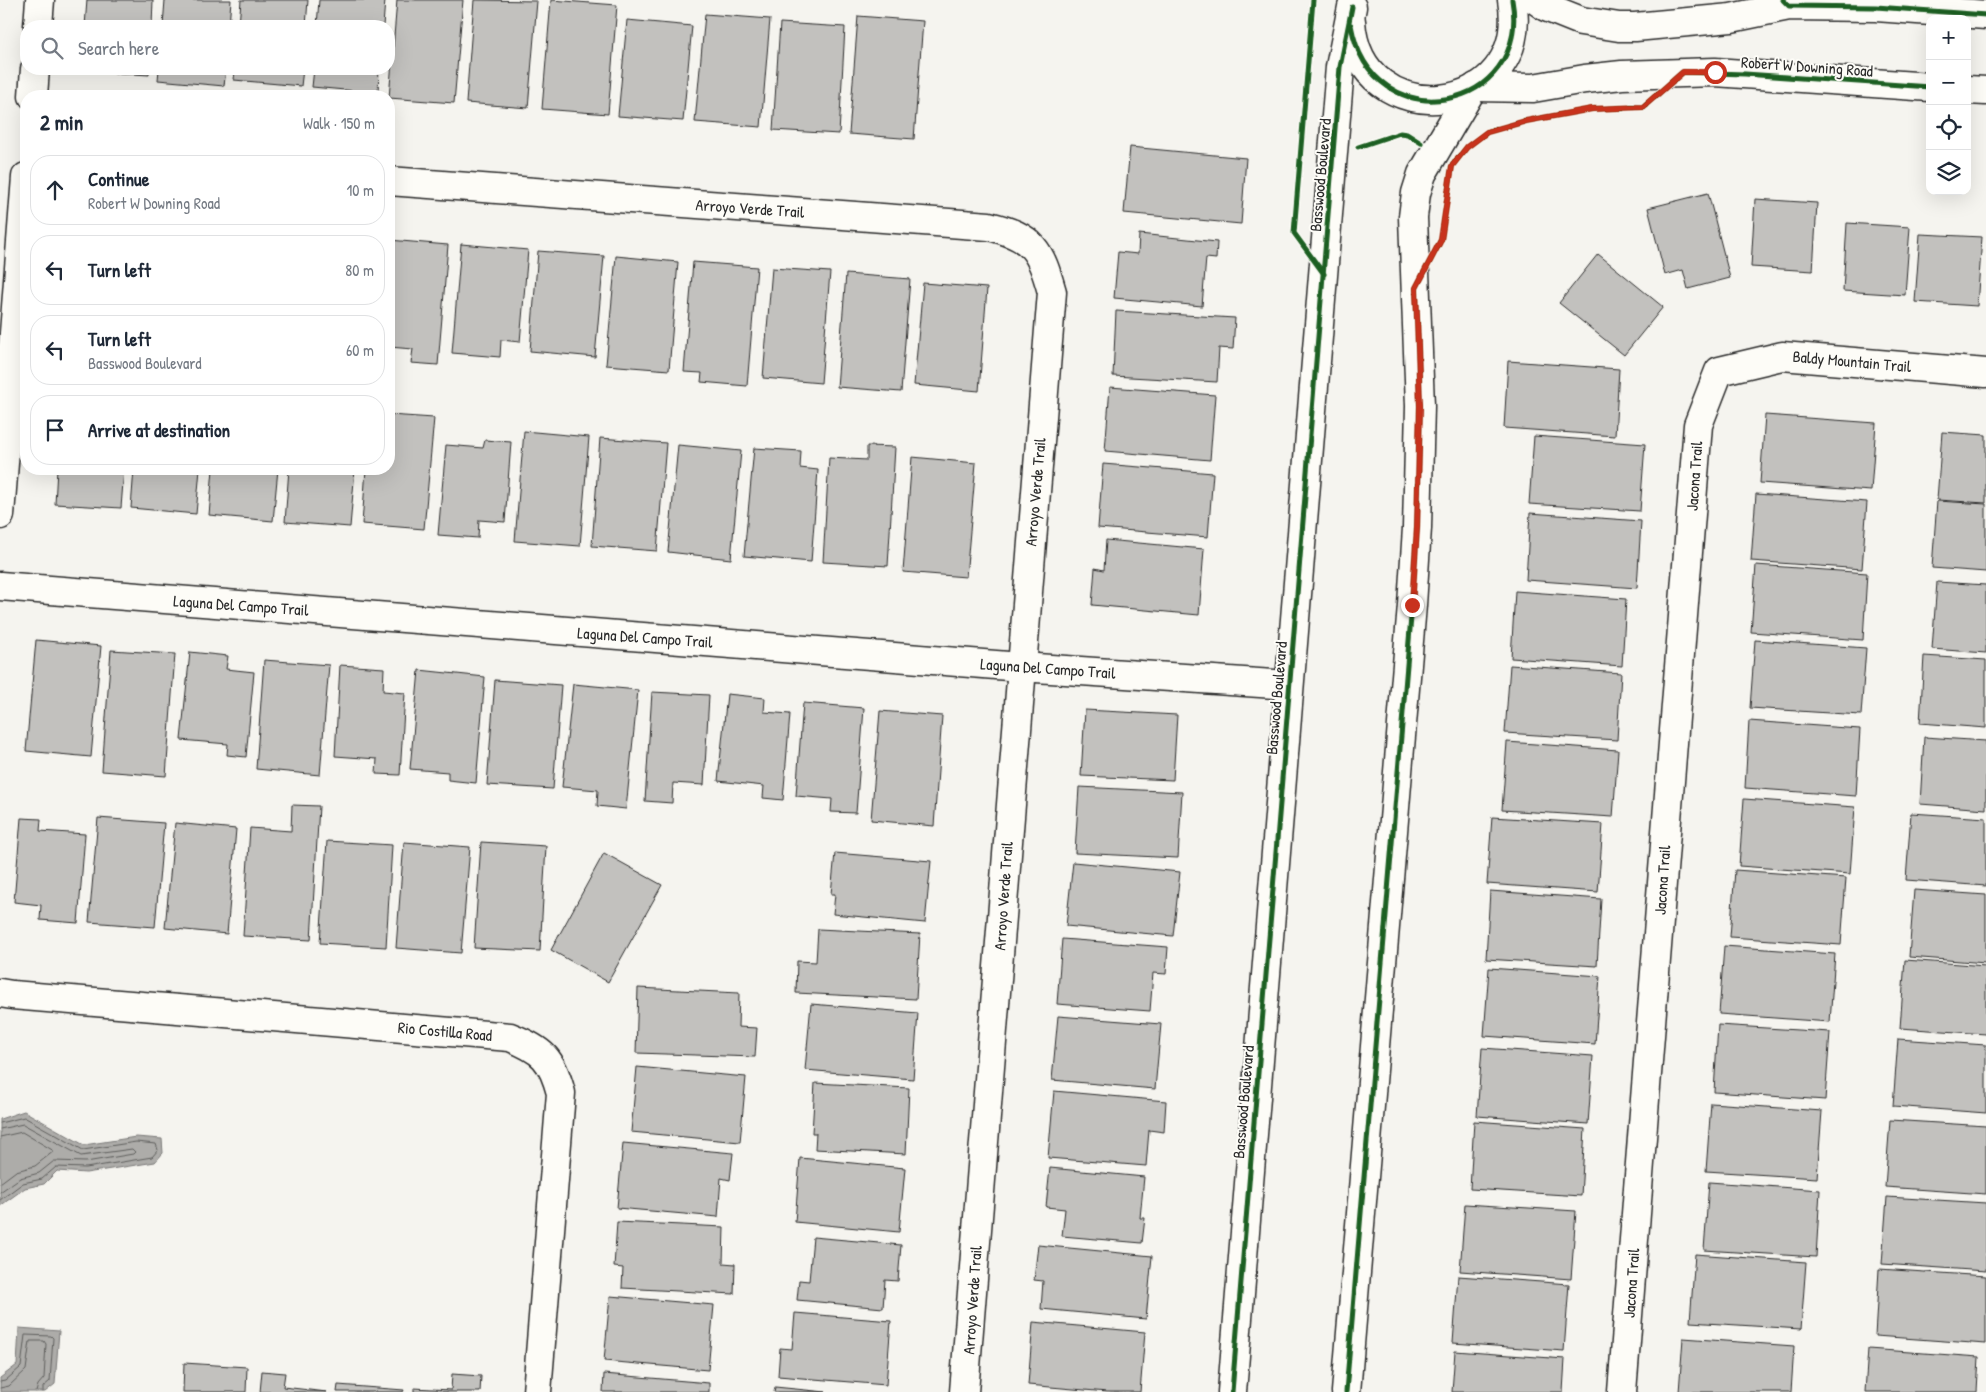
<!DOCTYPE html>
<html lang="en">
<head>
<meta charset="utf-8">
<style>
  body { margin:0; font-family:"Patrick Hand",sans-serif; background:#f6f6f7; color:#1f2937 }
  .controls { position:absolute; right:15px; top:15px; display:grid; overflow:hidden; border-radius:10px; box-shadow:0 5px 20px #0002 }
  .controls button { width:45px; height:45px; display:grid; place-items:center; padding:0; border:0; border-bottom:1px solid #e0e1e3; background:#fff; color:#1f2937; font:25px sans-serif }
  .stop { position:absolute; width:15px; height:15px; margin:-11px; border:4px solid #c8321e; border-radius:50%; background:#fff }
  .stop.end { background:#c8321e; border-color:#fff; box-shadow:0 1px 5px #0008 }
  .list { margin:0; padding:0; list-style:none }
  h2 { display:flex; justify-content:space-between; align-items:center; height:65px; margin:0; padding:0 20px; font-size:21px }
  h2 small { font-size:16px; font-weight:400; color:#747a83 }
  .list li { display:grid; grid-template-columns:32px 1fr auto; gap:15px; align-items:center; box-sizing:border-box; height:70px; margin:0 10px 10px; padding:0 10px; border:1px solid #e0e1e3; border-radius:20px }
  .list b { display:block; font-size:19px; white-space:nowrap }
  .list p { margin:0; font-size:16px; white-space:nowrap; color:#747a83 }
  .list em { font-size:16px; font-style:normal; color:#747a83 }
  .icon { flex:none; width:28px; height:28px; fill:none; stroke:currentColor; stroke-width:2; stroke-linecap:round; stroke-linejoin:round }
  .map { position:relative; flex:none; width:1986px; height:1392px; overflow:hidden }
  .search { position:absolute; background:#fff; box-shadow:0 5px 20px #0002; left:20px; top:20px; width:375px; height:55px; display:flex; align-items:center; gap:12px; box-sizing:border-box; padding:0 18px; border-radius:20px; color:#747a83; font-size:19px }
  .panel { position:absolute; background:#fff; box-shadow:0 5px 20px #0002; left:20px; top:90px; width:375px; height:385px; border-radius:20px }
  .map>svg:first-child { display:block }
  .water { fill:#adaca9; stroke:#797877 }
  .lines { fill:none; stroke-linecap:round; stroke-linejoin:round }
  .shore { stroke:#5f5f5d; stroke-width:1 }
  .building { fill:#c2c1be; stroke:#2b2b2b }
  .minor-casing { stroke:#2b2b2b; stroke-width:31 }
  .secondary-casing { stroke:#2b2b2b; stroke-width:31 }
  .minor { stroke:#fdfcf7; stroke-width:28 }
  .secondary { stroke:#fdfcf7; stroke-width:28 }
  .cycleway-casing { stroke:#fdfcf7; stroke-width:8 }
  .cycleway { stroke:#1b5e20; stroke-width:5 }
  .route { stroke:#c8321e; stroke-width:6 }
  .labels { text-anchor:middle; stroke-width:4; stroke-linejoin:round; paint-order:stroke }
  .street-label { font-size:16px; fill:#2b2b2b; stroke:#fdfcf7 }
</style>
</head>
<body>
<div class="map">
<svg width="1986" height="1392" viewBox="0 0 1986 1392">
  <rect width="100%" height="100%" fill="#f5f4ef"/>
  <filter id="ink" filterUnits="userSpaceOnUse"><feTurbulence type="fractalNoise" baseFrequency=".02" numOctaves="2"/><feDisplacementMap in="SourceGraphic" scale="10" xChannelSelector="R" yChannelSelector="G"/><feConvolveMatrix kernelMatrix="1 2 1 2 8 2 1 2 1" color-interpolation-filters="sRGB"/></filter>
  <g filter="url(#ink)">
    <g class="water">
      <polygon points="24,1111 84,1145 136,1137 162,1139 163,1153 155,1162 86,1173 57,1171 44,1184 25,1188 0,1206 0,1119"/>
      <polygon points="19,1328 59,1331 55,1384 45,1392 0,1392 0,1378 17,1365"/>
    </g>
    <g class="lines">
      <g class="shore">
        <polyline points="0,1123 24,1117 83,1150 136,1142 156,1144 158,1150 152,1157 86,1168 56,1167 42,1179 23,1183 0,1200"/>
        <polyline points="0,1129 23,1124 81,1156 132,1149 135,1152 133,1154 86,1162 54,1161 39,1173 20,1178 0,1192"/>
        <polyline points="0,1137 22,1132 54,1151 35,1166 16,1171 0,1183"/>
        <polyline points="0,1382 5,1381 21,1367 25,1335 51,1336 53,1338 50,1381 43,1387 43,1392"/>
        <polyline points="0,1388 9,1386 26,1370 30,1341 44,1341 46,1344 44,1378 38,1385 36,1392"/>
      </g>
    </g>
    <g class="building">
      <polygon points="87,0 153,0 152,26 85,26"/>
      <polygon points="165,0 231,0 229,26 163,26"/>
      <polygon points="241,0 308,0 306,26 239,26"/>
      <polygon points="319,0 385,0 383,26 317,26"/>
      <polygon points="397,0 463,0 454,103 389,98"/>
      <polygon points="474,0 537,1 528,108 466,103"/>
      <polygon points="551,0 617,5 608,114 542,109"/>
      <polygon points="705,14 770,19 761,127 695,122"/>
      <polygon points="858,16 923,21 914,139 849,134"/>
      <polygon points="627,20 692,26 683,121 618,116"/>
      <polygon points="780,23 845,27 839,134 773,130"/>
      <polygon points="83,69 149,69 149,75 83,71"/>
      <polygon points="159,69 226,69 224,86 158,80"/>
      <polygon points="235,69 303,69 301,86 234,80"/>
      <polygon points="314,69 379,69 378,93 312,87"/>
      <polygon points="1130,147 1246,158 1241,224 1124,213"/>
      <polygon points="1708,193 1730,278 1688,289 1683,270 1665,275 1648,208"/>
      <polygon points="1755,199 1817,203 1813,271 1751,267"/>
      <polygon points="1847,223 1910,227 1905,295 1843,291"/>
      <polygon points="1139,234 1217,242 1216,259 1206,258 1202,306 1114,298 1118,252 1138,254"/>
      <polygon points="1920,234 1982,237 1977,306 1915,302"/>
      <polygon points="389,240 448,245 438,365 411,363 413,349 389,347"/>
      <polygon points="461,244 528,250 520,342 501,340 500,357 452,353"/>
      <polygon points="538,251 604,256 595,357 530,351"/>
      <polygon points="1598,254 1663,307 1624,355 1559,303"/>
      <polygon points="616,256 678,262 669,370 606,365"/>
      <polygon points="693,262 757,267 747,386 701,382 702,373 684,372"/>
      <polygon points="772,268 830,272 821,383 763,378"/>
      <polygon points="846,274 910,279 901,392 837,387"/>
      <polygon points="923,283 987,288 979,391 914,385"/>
      <polygon points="1116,311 1235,318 1233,349 1219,348 1217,382 1113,376"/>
      <polygon points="1508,361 1619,369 1615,436 1504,428"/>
      <polygon points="1110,387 1215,395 1210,460 1105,451"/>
      <polygon points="389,415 434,418 424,529 362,524 366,469 389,469"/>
      <polygon points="1765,415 1876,423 1871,491 1760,483"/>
      <polygon points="524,431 589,437 580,546 515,541"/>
      <polygon points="1942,432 1986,435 1986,503 1937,500"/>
      <polygon points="1534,436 1645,444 1640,511 1529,504"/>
      <polygon points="600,438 666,443 657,551 592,546"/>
      <polygon points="485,440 511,442 505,522 479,520 478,538 438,535 446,445 483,448"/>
      <polygon points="678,445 741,451 731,559 668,552"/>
      <polygon points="867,446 895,447 888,566 823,562 829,458 867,460"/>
      <polygon points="754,448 801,451 800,468 818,470 811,562 744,556"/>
      <polygon points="912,457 976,463 966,577 903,572"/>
      <polygon points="1103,464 1213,473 1208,537 1098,528"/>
      <polygon points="57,469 124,469 121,508 55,504"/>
      <polygon points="134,469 200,469 196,514 131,508"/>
      <polygon points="213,469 278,469 273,521 209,515"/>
      <polygon points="289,469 355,469 350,527 285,522"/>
      <polygon points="1756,494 1867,502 1862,569 1751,561"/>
      <polygon points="1937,501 1986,504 1986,572 1932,568"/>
      <polygon points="1530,513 1641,521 1637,588 1526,580"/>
      <polygon points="1106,540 1204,549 1199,615 1092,605 1095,568 1104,570"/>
      <polygon points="1756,565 1867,573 1863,640 1751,632"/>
      <polygon points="1937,582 1986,585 1986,653 1932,649"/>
      <polygon points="1515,591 1626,599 1622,666 1511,658"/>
      <polygon points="36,640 101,646 91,757 26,751"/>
      <polygon points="1755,640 1866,648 1861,715 1750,708"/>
      <polygon points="111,650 175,654 166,776 102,771"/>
      <polygon points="190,652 228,656 226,669 254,672 246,757 227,755 228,744 181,740"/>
      <polygon points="1924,656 1986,660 1986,728 1920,723"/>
      <polygon points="264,660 329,665 320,775 256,769"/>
      <polygon points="340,665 384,668 383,691 405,693 400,775 376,774 377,759 335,756"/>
      <polygon points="1510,665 1621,673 1617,740 1505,733"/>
      <polygon points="419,670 485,677 476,783 448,780 448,772 410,769"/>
      <polygon points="495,680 561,685 553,789 487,785"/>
      <polygon points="573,684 638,690 626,809 597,806 598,790 562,787"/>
      <polygon points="652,692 709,695 704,785 673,783 672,803 645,801"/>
      <polygon points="727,694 765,698 764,712 790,714 783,800 763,798 764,786 718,781"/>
      <polygon points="803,703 864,708 856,813 831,812 832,799 796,796"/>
      <polygon points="1085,710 1177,715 1173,780 1081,776"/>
      <polygon points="880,711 942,716 934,826 871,820"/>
      <polygon points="1749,721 1860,729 1856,796 1745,788"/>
      <polygon points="1924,737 1986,741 1986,809 1920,804"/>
      <polygon points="1507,742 1618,750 1613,817 1502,810"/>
      <polygon points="1079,787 1182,792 1178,858 1075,853"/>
      <polygon points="1744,799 1855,807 1850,874 1739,866"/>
      <polygon points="292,805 319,806 311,940 243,936 250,828 291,831"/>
      <polygon points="1911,813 1986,818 1986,886 1906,880"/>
      <polygon points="1492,817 1603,824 1598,892 1487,884"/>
      <polygon points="21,818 41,819 40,831 85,834 78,923 40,920 41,905 14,902"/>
      <polygon points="98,818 164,823 155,927 89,922"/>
      <polygon points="175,823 236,829 227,934 165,928"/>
      <polygon points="327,841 392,845 386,947 320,943"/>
      <polygon points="404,842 470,847 461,953 396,948"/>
      <polygon points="481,842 546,846 540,951 474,948"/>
      <polygon points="604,853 662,885 608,982 551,950"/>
      <polygon points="835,853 931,861 925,923 833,914 835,894 831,894"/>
      <polygon points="1073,862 1180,872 1173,936 1066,926"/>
      <polygon points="1735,870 1846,878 1841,945 1730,937"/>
      <polygon points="1914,890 1986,895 1986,963 1909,957"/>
      <polygon points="1490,891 1601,899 1597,966 1486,959"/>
      <polygon points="818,929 920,934 916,999 796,993 797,961 816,962"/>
      <polygon points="1062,939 1168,947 1166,974 1153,973 1150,1011 1057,1004"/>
      <polygon points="1724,946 1835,954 1830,1022 1719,1014"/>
      <polygon points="1905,960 1986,966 1986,1034 1900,1028"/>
      <polygon points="1489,968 1600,976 1595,1044 1484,1036"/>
      <polygon points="638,988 739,993 738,1027 757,1028 755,1057 636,1053"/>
      <polygon points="811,1004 918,1013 913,1079 805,1070"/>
      <polygon points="1058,1016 1161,1024 1155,1089 1052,1080"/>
      <polygon points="1718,1025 1830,1032 1825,1100 1714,1092"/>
      <polygon points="1898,1039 1986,1045 1986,1113 1893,1106"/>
      <polygon points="1482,1048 1593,1056 1588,1124 1477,1116"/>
      <polygon points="637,1067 746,1077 740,1142 631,1132"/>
      <polygon points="815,1083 909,1088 906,1154 815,1149 816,1133 812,1133"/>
      <polygon points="1054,1091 1166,1101 1164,1132 1149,1130 1146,1166 1048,1158"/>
      <polygon points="1711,1103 1822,1111 1817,1178 1706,1171"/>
      <polygon points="1890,1120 1986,1126 1986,1194 1885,1187"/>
      <polygon points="1474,1121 1585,1129 1581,1196 1470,1189"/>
      <polygon points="623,1143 733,1153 730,1180 721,1178 718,1217 617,1208"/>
      <polygon points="800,1158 905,1168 899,1232 795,1222"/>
      <polygon points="1050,1168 1144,1177 1140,1218 1145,1218 1142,1243 1062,1236 1065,1209 1046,1207"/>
      <polygon points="1709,1182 1820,1190 1816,1257 1704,1250"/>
      <polygon points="1887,1197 1986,1203 1986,1271 1882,1264"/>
      <polygon points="1465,1204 1576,1211 1571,1279 1460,1271"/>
      <polygon points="617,1222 724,1227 723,1263 735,1264 734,1294 622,1288 623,1268 614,1267"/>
      <polygon points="813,1237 901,1245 898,1281 885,1280 883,1308 797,1300 799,1280 809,1281"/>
      <polygon points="1038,1245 1152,1256 1146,1319 1041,1309 1043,1281 1034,1280"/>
      <polygon points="1695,1254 1806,1262 1801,1329 1690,1322"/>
      <polygon points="1879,1269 1986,1276 1986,1344 1875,1336"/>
      <polygon points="1458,1276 1569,1284 1564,1351 1453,1343"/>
      <polygon points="610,1296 714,1305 708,1370 604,1361"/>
      <polygon points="795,1313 891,1321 886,1385 778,1376 780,1348 792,1349"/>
      <polygon points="1033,1322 1145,1332 1140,1392 1107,1392 1028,1385"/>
      <polygon points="1683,1338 1794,1346 1791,1392 1679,1392"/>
      <polygon points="1868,1349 1979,1357 1977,1392 1865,1392"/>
      <polygon points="1455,1351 1565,1359 1563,1392 1452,1392"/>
      <polygon points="184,1363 247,1367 246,1392 183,1392"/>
      <polygon points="262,1371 285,1373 283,1387 327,1392 260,1392"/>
      <polygon points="452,1374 481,1376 480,1392 414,1392 414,1388 451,1390"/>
      <polygon points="604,1374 709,1383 709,1392 603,1392"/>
      <polygon points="338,1385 404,1390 403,1392 337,1392"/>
      <polygon points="775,1387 826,1392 774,1392"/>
    </g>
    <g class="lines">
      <defs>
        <g id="minor">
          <polyline points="38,26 40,0"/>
          <polyline points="33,96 35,69"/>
          <path d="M389,181L989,226C1034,237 1040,250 1052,292L964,1392"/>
          <polyline points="0,515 26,177"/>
          <polyline points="0,586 1021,667 1289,685"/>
          <path d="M0,993L12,995L510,1037C543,1050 552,1059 561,1093L537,1392"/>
          <polyline points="1622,1392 1698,425 1719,371 1782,356 1986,373"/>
        </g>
        <g id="secondary">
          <polyline points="1536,0 1546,7 1581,21 1619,27 1635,27 1731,18 1789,6 1876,7 1986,15"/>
          <path d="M1351,21C1358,137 1533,119 1512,0"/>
          <polyline points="1476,87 1533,88 1585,79 1622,75 1715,72 1930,87"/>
          <polyline points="1967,90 1986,91"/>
          <polyline points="1232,1392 1340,67 1352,7"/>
          <polyline points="1346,1392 1412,605 1417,528 1420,406 1413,217 1416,193 1422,174 1471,91"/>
        </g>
      </defs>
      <use href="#minor" class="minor-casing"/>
      <use href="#secondary" class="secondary-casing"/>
      <use href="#minor" class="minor"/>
      <use href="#secondary" class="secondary"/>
      <defs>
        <g id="cycleway">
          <polyline points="1313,0 1294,233 1324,274"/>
          <polyline points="1783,0 1789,6 1876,7 1986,15"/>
          <path d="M1351,25C1372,143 1532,112 1512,0"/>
          <polyline points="1358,147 1400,133 1407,134 1421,143"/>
          <polyline points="1232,1392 1340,67 1352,7"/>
          <polyline points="1346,1392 1412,605 1417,528 1420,406 1416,288 1441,240 1452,166 1467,147 1487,132 1526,121 1592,109 1643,107 1683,72 1745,74 1930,87"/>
        </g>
      </defs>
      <use href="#cycleway" class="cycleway-casing"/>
      <use href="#cycleway" class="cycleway"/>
    </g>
  </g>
  <g class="lines" filter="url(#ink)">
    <polyline class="route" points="1412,605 1417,528 1420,406 1416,288 1441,240 1452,166 1467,147 1487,132 1526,121 1592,109 1643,107 1683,72 1715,72"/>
  </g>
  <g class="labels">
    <g class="street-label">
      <text transform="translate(1807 66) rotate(4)" y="6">Robert W Downing Road</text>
      <text transform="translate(1320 175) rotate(-85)" y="6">Basswood Boulevard</text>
      <text transform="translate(750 208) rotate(4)" y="6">Arroyo Verde Trail</text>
      <text transform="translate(1852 361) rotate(5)" y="6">Baldy Mountain Trail</text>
      <text transform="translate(1694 476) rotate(-86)" y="6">Jacona Trail</text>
      <text transform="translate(1035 492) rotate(-85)" y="6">Arroyo Verde Trail</text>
      <text transform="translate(241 605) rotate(4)" y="6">Laguna Del Campo Trail</text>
      <text transform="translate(645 637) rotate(4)" y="6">Laguna Del Campo Trail</text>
      <text transform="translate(1048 668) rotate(4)" y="6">Laguna Del Campo Trail</text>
      <text transform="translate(1276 698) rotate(-85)" y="6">Basswood Boulevard</text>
      <text transform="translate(1662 880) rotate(-86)" y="6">Jacona Trail</text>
      <text transform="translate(1003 896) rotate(-86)" y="6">Arroyo Verde Trail</text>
      <text transform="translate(445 1031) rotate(5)" y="6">Rio Costilla Road</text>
      <text transform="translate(1243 1102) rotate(-85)" y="6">Basswood Boulevard</text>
      <text transform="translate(1631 1283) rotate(-86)" y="6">Jacona Trail</text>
      <text transform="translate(972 1300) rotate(-86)" y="6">Arroyo Verde Trail</text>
    </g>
  </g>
</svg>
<div class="controls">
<button>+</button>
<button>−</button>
<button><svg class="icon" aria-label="locate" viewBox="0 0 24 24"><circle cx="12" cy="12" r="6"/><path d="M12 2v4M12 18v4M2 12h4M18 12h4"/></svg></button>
<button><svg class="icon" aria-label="layers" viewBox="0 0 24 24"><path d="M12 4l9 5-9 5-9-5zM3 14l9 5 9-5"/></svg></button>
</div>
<div class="stop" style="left:1715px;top:72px"></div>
<div class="stop end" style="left:1412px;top:605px"></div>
<div class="search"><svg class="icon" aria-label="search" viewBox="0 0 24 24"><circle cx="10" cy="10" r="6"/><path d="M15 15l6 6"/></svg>Search here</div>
<section class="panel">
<h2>2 min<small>Walk · 150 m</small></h2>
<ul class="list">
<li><svg class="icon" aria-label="ahead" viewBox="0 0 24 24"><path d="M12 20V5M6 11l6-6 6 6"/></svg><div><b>Continue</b><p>Robert W Downing Road</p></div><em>10 m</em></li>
<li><svg class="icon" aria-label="left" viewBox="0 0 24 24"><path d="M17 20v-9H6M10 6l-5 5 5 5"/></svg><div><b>Turn left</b></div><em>80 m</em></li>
<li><svg class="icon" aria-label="left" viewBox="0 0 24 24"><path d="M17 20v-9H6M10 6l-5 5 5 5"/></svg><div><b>Turn left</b><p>Basswood Boulevard</p></div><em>60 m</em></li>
<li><svg class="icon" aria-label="arrive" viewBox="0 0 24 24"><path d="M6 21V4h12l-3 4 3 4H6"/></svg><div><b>Arrive at destination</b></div></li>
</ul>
</section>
</div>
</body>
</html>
